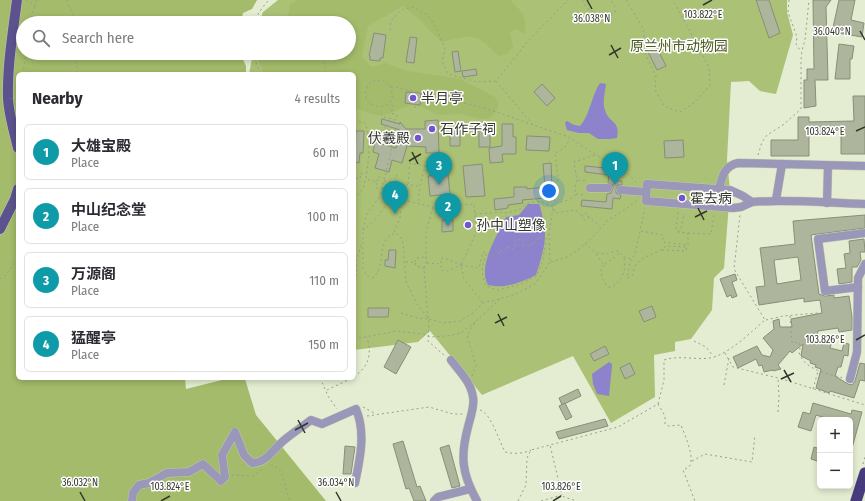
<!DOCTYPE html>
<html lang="en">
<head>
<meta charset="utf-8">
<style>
  body { margin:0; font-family:"Fira Sans Condensed","Noto Sans SC",sans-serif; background:#f2f2f3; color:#2b2b33 }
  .controls { position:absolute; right:12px; bottom:12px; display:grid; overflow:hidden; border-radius:6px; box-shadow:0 2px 6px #0003 }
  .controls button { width:36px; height:36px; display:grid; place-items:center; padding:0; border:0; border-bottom:1px solid #e1e1e2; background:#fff; color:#2b2b33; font:20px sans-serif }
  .you { position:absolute; left:549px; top:191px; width:14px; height:14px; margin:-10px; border:3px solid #fff; border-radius:50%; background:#1a73e8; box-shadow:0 0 0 6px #1a73e833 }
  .badge { display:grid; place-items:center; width:26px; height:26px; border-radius:50%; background:#7155cf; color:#fff; font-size:13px; font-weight:700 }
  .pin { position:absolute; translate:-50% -33px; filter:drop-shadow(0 1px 2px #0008) }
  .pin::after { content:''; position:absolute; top:21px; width:14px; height:12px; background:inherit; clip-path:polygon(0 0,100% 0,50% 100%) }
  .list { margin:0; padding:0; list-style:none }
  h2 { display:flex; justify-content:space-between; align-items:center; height:52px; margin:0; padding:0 16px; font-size:17px }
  h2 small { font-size:13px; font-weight:400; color:#7c7c81 }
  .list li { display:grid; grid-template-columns:26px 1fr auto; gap:12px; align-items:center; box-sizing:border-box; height:56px; margin:0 8px 8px; padding:0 8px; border:1px solid #e1e1e2; border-radius:6px }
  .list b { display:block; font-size:15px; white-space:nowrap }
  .list p { margin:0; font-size:13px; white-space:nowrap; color:#7c7c81 }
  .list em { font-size:13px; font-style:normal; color:#7c7c81 }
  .icon { flex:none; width:22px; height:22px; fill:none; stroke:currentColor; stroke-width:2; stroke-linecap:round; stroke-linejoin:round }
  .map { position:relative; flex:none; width:865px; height:501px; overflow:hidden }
  .search { position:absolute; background:#fff; box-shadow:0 2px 6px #0003; left:16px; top:16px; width:340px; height:44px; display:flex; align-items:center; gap:10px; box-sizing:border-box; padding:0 14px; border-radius:22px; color:#7c7c81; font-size:15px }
  .panel { position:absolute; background:#fff; box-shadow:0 2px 6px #0003; left:16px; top:72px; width:340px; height:308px; border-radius:6px }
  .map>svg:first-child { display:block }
  .green { fill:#abc175 }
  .forest { fill:#a3bb6a }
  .water { fill:#8d82cc }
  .building { fill:#adb59c; stroke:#878f77; fill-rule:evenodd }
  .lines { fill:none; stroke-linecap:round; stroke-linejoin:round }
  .minor-casing { stroke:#c1c9b1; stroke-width:9 }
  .major-casing { stroke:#c1c9b1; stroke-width:11 }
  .highway-casing { stroke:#c1c9b1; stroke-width:12 }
  .path { stroke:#989e8a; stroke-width:1; stroke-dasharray:2 3; stroke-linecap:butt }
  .minor { stroke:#9b97b9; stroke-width:8 }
  .major { stroke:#5c538e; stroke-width:10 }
  .highway { stroke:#473a7d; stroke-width:11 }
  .ticks { fill:none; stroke:#33372c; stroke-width:1.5 }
  .poi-dot { fill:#7155cf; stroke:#fff; stroke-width:1.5 }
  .labels { text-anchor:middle; stroke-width:3; stroke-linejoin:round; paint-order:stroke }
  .park-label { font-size:14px; fill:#4c5b21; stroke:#fff }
  .poi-label { font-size:14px; fill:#33372c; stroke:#fff; text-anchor:start }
  .ticks-label { font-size:10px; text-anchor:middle; fill:#33372c; stroke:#fff; stroke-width:3; stroke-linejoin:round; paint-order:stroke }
</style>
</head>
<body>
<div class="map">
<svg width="865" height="501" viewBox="0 0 865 501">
  <rect width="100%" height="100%" fill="#e4edd2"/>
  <polygon class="green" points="278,0 787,0 787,12 793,35 776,94 760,91 749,81 731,82 727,160 730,190 724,268 714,278 712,310 691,339 675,342 675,351 654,355 655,397 611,423 573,356 482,395 430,331 418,342 354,350 354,74 249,74 253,53 349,53 349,23 259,23 263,12"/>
  <g class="forest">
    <polygon points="0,0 257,0 252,9 243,13 241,23 23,23 23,53 240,53 246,66 246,74 18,74 18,378 185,378 186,389 230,378 247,378 245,379 256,415 326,501 0,501"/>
    <path d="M298,0H512V2C523,13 528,17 524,34L516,29L510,32L513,47L507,54L498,56C482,40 478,33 455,39C450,40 445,42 440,41L418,18L403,6L368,26L362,57L371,67L385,63L407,71L460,79L495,97L499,104C491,130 474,114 458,114C451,114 443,116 436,114C429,111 422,105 413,105C401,106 391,116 378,115C370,115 362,109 354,108V74H264L256,53H349V23H290L276,20L288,15L290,4Z"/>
  </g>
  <g class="water">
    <path d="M600,83L606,84C605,92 602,103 605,110C608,123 621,120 617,138L610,139H598L589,133H579L567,130L565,123L567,121L574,125L580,126C591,113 591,96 600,83Z"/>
    <path d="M528,204H539L540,206C542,215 545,225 545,234C545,248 540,262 536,275C520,283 505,289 488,285C477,266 498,234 506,217L519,215Z"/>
    <polygon points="609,362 612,364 612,366 609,396 597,394 593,384 592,374"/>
  </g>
  <g class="building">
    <polygon points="756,0 769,0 780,33 769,38"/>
    <polygon points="813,0 831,0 826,7 828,80 815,80 816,106 804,108 804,80 807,80 807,69 814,69"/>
    <polygon points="839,0 855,0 851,20 864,23 862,37 832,32"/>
    <polygon points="374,33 386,35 383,58 380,58 380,61 370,60 370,56 369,56"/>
    <polygon points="410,37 417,38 414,63 406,62"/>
    <polygon points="655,44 666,66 657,70 646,48"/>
    <polygon points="839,44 854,46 852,59 850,59 850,79 835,79"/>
    <polygon points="458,51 461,71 455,72 452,52"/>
    <polygon points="476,69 477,75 463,77 462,71"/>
    <polygon points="542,84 555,98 547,106 534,92"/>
    <polygon points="406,92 421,93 420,105 405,103"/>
    <polygon points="853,96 865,96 865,154 841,154 841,131 809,132 809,156 771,156 771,140 798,140 798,117 809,117 809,122 854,121"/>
    <polygon points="382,119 400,124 400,122 406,129 425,129 425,121 438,120 439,153 426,153 426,147 407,146 402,163 392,160 389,172 375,168 379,154 373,152 375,142 396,148 399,138 400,130 381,124"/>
    <rect x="479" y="123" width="11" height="24"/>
    <polygon points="502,124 513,124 513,137 516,137 516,154 502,154 503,162 490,163 489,148 502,146"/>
    <polygon points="450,129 460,130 460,146 450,146"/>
    <polygon points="356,131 364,131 363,153 360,153 359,163 354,162"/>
    <polygon points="527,136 550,137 549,151 526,150"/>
    <polygon points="683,140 684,157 665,158 664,141"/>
    <polygon points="551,163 552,187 545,187 543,164"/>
    <polygon points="482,164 485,196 466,197 463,166"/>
    <polygon points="585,166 616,169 615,181 622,181 622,185 618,185 616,189 616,193 621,195 620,199 613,198 612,209 581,206 582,200 606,202 607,194 611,193 613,188 613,185 608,183 609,175 585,172"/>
    <polygon points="448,174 450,194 430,196 428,176"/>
    <polygon points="514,187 527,187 527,189 545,187 546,198 522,200 523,203 508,205 508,208 495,210 494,199 514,197"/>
    <path d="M865,215V228L811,235L819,294L825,296L834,295V298L849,296L852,317V330L839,332L838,328L818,331L816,339L831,344L830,348L842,351L844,343L849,344L848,356L844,355L841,367H838L835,376L848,384L852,385L855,381L860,363L865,364V381L860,380L854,398L830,391L829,393L816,388L821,369L815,367L816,365L810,363L811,361L801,356L803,344L792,353L790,351L778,365L781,369L773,371V370L764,372L762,365L759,366L756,359L738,368L733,357L757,346L762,355L770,357L773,350L763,338L774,329L773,321L779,319L780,327H792L791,319L822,313L820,300L804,302V298L759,305L756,287L765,286L760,248L795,244L793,221ZM798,257L801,280L777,284L774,260Z"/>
    <polygon points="442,220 453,220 453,231 442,232"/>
    <polygon points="864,239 865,252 860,252 861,260 857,267 852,267 852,282 839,284 837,269 846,268 844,254 850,253 849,241"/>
    <polygon points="389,250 396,250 395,268 385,266 385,260 388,260"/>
    <polygon points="735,274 737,280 732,282 737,296 732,298 731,295 727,297 720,279"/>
    <polygon points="652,306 656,317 644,322 639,311"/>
    <polygon points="368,308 389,308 388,317 368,317"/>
    <polygon points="398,340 411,347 396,374 384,367"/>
    <polygon points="605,346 609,354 594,361 590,354"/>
    <polygon points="630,363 635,374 625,379 620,368"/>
    <polygon points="578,389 581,396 562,405 559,398"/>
    <polygon points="565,403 572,417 566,420 559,406"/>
    <polygon points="813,403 851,414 852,410 862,412 852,448 850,448 850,420 832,420 816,415 811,431 798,427 803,412 810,414"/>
    <polygon points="605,419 608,426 559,439 556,432"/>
    <polygon points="403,441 417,487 420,486 426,501 414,501 409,488 406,489 393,444"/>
    <polygon points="449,445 460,486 452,488 440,448"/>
    <polygon points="345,446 355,447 351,474 343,474"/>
    <polygon points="814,447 820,449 820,462 811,459"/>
  </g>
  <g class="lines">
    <defs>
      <g id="minor">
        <polygon points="647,184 730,190 743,196 752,202 741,207 733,208 646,201"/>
        <polyline points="590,188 608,188"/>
        <path d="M719,189C722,177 724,166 738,163L782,164"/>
        <polyline points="621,190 646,192"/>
        <polyline points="776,200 782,164 865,166"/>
        <path d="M752,202C789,199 827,203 865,204"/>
        <polyline points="827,203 828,166"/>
        <polyline points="858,287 825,291 818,239 865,233"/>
        <path d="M451,360C459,371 471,382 473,397C475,406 470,418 468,427C460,457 462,474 477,501"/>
        <polyline points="850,379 857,352 858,278 865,264"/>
        <path d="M132,501L133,493L139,485L149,483L167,473L189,472L203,464L221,481L225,477L222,455L235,432L244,455L252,463C266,463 273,450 283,441C291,434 302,427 311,420L322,424L356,409C366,433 360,459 355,483"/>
        <polyline points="434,501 438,497 470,489"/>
      </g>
      <g id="major">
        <path d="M17,0C13,32 7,66 8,99C9,115 14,132 18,148"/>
        <polyline points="0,229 15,199 18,189"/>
      </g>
      <polyline id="highway" points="856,501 865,473"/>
    </defs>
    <use href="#minor" class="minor-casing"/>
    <use href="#major" class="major-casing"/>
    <use href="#highway" class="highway-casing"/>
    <g class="path">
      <polyline points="26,0 35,6 37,0"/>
      <path d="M67,0C68,8 75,14 75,23"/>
      <path d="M582,0C588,13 601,18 615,13V7L611,0"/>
      <polyline points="626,0 643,28 644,37 640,43 656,76 655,90 664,106 680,112 694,103 710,85 709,67 673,0"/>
      <polyline points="789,0 788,12 797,37 796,44 798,48 801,50"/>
      <polyline points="32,23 32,13 35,6"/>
      <path d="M252,23C258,15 262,7 269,0"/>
      <polyline points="390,30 391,21 401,10 413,7 428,15 436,27 445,49 442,61 448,74 477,82 496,81 529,40 568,0"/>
      <path d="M72,53V56C79,61 77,66 76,74"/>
      <polyline points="253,53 258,68 262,74"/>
      <polyline points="314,53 314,57 316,59 320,59 325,65 326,74"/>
      <polyline points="331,53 338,55"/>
      <polyline points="23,74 26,53"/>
      <polyline points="496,81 533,125 569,137 591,152 627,173 638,184"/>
      <path d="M390,86C403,115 356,111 367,87C372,77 384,79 390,86C438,97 487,106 532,125"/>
      <polyline points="415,108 415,92"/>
      <path d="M381,114L383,117L381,122L394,140L380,196L366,215L363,230V269C365,273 367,277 372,278C388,268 374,239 396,233L400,236L403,242L406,282L417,304L429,319L444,323L460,321L473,313L483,303L514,295L535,284L550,262L549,234L554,202C564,202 570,201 576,194L575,185L577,180L574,162L595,155"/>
      <polyline points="384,117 395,120 397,115 391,113 393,107 390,102"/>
      <path d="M354,120L365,123C372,140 368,162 366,179L377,182L378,177L384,178"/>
      <polyline points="758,155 762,142 767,135 783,125 801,109 801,60 802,50 805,40 809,0"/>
      <polyline points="354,164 354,182"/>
      <polyline points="356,178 360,179 361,173 366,174"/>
      <polyline points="578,180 586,181"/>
      <polyline points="384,181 393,182"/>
      <polyline points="377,183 376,188 382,188"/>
      <polyline points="401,184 419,186"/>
      <polyline points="408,184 410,163 425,166 420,186 418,203"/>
      <polyline points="576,194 586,195"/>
      <polyline points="354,199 363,189 365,180"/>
      <polyline points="403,200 433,207"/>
      <path d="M554,201V193L558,178L555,153C562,150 568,147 569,138"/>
      <polyline points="475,214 502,212 508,213 520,209 526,204 531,202 543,202 553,207 555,213 576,210 582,216"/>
      <polyline points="589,217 586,220 584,220 582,216 583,214 587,213 589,217 600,226"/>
      <path d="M363,230C376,221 387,205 394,191"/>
      <polyline points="641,231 663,235 663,242 688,245 688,233 678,232 676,229 678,212"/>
      <polyline points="394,232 400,218 403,192 399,191 400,184 397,183 395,190 394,190 394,182 396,175 397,175 397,183"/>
      <polyline points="678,232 681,229 684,213"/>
      <polyline points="688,233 711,234 714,215"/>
      <polyline points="18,243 17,247 18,250"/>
      <polyline points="585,244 596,253 608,254 612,252 618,251 624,257 631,259 635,254 645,208"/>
      <polyline points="662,250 686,251 687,247"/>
      <path d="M487,254C481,266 481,273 486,286L498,290L518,285L537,276L543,259L546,240"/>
      <polyline points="596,254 604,265 619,254"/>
      <path d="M631,259L627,278L632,276C634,272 634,265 638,262C645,255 659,253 666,246L687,247"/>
      <polyline points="406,262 414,262"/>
      <polyline points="415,262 416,258 425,257"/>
      <polyline points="551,262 567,257 575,252 591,239 608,220 626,209 638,199"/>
      <polyline points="415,263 416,266 424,268"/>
      <polyline points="427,263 441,264 441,258 447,259 461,265 447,271 441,270 441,264"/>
      <polyline points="461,265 479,268 483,252 498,258 499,250 505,251 506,247 514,249 516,239 523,240 522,245 531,246 532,242 537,242 538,237 546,239 549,235"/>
      <path d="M604,265L601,270L602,278L608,287H612C623,280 626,271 624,258"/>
      <polyline points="0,279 5,276 18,258"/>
      <polyline points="354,286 357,274 356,261 362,243"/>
      <polyline points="401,313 418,318 429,319 428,341 445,356"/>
      <path d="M790,316L792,343L799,342L800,349L799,352C804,370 827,373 843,378"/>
      <polyline points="428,318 424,269 426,263 426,232 433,207 474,204 476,233 461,265 464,279 483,303"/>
      <polyline points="766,320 783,316 818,313"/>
      <polyline points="354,339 397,331 423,334 431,337 447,336 461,333 475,322"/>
      <polyline points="694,341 706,347 713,356"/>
      <polyline points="725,353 733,367 782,379 865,405"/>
      <polyline points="472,376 476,365 467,335 475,322 500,299"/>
      <path d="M354,377C369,366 372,355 367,337"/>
      <polyline points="320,378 328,396 337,409"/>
      <polyline points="724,385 729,358"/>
      <polyline points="813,389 818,371"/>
      <polyline points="327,390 352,378"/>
      <path d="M658,404L665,416V424L668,426L681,425C684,433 696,459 689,467C687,468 685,469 683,470L695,501"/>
      <polyline points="363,407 376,414"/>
      <path d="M480,410C491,413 499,441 505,452C514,454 522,454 531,450"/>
      <polyline points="778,412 779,397 778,378"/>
      <polyline points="367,416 429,407 453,414 464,414"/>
      <polyline points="692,461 705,454 752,462 755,435"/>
      <polyline points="863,464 865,457"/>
      <polyline points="271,465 279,468 283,478 290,501"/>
      <polyline points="232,475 253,476 264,468"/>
      <polyline points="563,496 564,497 577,501"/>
      <path d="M518,501L526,485L527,458L531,450L618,427L658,404L664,380V360C679,355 694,360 710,358C728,355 751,332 765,320L734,269L740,215"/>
      <polyline points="541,501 562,495 550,445"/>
    </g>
    <use href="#minor" class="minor"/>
    <use href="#major" class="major"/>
    <use href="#highway" class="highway"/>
  </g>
  <path class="ticks" d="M587,0L592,9M703,5L712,0M860,31L865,40M611,45L618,58M609,55L621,48M856,131L865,127M412,152L418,164M409,161L421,154M698,208L704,220M695,217L707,211M498,314L504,326M495,323L507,317M856,340L865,335M784,370L791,382M781,379L794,373M298,420L305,433M295,430L308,423M80,492L85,501M336,492L341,501M161,501L170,496M553,501L561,496"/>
  <g class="poi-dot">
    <circle cx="413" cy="98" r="4"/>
    <circle cx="432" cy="129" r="4"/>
    <circle cx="418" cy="138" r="4"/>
    <circle cx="682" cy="198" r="4"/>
    <circle cx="468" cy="225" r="4"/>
  </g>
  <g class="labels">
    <g class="park-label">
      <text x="679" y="51">原兰州市动物园</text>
    </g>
    <g class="poi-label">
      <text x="421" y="103">半月亭</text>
      <text x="440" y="134">石作子祠</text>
      <text x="410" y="143" text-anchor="end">伏羲殿</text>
      <text x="690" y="203">霍去病</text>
      <text x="476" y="230">孙中山塑像</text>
    </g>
  </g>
  <g class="ticks-label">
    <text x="703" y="18">103.822°E</text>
    <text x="592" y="22">36.038°N</text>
    <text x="832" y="35">36.040°N</text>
    <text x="825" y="135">103.824°E</text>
    <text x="825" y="343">103.826°E</text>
    <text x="80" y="486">36.032°N</text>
    <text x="336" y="486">36.034°N</text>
    <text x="170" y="490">103.824°E</text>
    <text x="561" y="490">103.826°E</text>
  </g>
</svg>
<div class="controls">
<button>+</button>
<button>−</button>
</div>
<div class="you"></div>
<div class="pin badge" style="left:615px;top:185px;background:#0f9aa8">1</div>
<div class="pin badge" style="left:448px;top:226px;background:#0f9aa8">2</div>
<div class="pin badge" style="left:439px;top:185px;background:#0f9aa8">3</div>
<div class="pin badge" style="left:395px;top:214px;background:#0f9aa8">4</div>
<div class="search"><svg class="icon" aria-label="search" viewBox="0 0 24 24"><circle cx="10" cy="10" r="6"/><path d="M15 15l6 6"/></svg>Search here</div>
<section class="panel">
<h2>Nearby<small>4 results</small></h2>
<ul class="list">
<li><span class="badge" style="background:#0f9aa8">1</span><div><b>大雄宝殿</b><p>Place</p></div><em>60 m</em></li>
<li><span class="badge" style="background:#0f9aa8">2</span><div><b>中山纪念堂</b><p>Place</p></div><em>100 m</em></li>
<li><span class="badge" style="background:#0f9aa8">3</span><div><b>万源阁</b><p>Place</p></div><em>110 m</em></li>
<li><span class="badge" style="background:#0f9aa8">4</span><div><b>猛醒亭</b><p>Place</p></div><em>150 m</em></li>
</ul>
</section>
</div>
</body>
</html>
